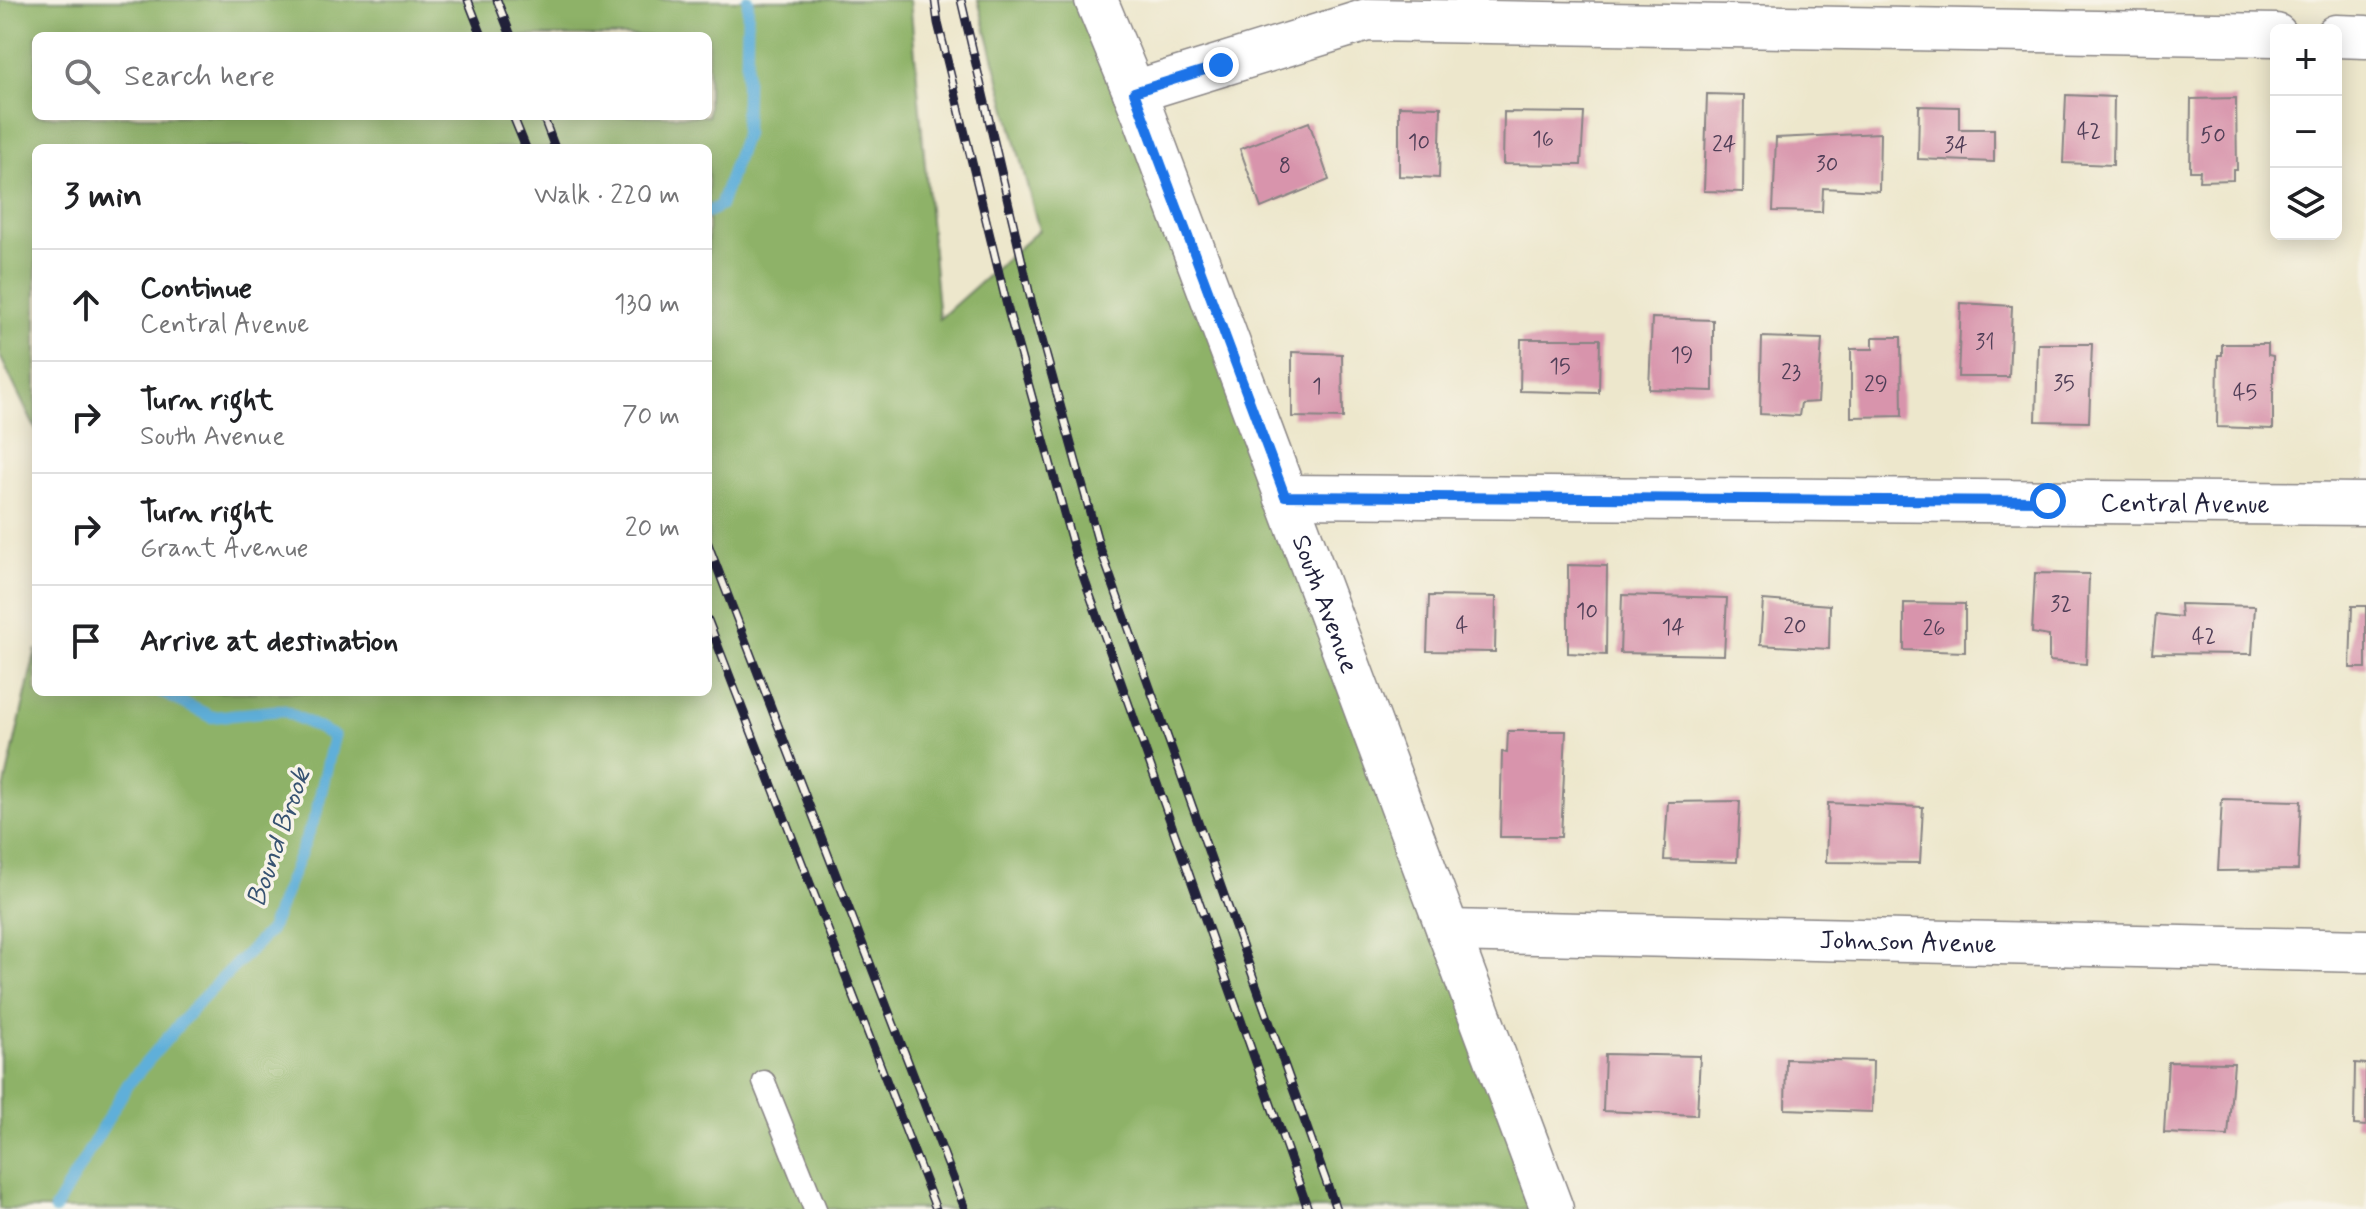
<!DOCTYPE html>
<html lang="en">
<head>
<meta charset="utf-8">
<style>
  body { margin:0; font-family:Mynerve,sans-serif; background:#f2f2f2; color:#202124 }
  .controls { position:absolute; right:24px; top:24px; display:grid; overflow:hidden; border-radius:12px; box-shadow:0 4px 20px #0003 }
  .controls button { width:72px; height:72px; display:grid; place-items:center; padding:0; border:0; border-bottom:2px solid #e0e0e0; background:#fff; color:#202124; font:40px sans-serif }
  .stop { position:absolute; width:24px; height:24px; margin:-18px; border:6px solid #1a73e8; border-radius:50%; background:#fff }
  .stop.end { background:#1a73e8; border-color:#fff; box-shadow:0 2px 8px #0008 }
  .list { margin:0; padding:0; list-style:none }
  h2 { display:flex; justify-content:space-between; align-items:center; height:104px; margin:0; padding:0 32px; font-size:34px }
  h2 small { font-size:26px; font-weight:400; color:#757577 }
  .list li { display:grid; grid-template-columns:52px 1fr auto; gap:24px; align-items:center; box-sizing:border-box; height:112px; padding:0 32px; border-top:2px solid #e0e0e0 }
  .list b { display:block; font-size:30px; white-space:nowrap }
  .list p { margin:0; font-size:26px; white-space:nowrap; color:#757577 }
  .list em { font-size:26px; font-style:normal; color:#757577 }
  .icon { flex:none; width:44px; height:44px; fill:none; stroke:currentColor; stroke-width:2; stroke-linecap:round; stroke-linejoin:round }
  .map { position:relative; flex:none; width:2366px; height:1209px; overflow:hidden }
  .search { position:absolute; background:#fff; box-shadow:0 4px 20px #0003; left:32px; top:32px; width:680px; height:88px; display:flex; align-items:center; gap:20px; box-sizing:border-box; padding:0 28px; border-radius:12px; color:#757577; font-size:30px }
  .panel { position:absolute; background:#fff; box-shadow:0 4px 20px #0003; left:32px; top:144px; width:680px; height:552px; border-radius:12px }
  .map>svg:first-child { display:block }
  .forest { fill:#8eb268; stroke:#586a52; stroke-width:2; fill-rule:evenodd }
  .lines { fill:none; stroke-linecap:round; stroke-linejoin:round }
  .stream { stroke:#5eafd9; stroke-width:12 }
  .building { fill:#d894ac }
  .lane-casing { stroke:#888484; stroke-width:25 }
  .street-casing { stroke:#888484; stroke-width:45 }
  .lane { stroke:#fff; stroke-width:22 }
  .street { stroke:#fff; stroke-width:42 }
  .rail-casing { stroke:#22223b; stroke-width:9 }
  .rail { stroke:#f7f3e8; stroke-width:6; stroke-dasharray:18; stroke-linecap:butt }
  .route { stroke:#1a73e8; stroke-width:10 }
  .labels { text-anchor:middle; stroke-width:7; stroke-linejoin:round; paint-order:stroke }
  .number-label { font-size:22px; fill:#503e57 }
  .street-label { font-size:26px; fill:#22223b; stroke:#f7f3e8 }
  .water-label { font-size:28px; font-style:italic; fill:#375372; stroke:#f7f3e8 }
</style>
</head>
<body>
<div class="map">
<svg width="2366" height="1209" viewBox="0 0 2366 1209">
  <rect width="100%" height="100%" fill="#f7f3e8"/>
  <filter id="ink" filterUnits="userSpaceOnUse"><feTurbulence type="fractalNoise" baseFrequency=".0125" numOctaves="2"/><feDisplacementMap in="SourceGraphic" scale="16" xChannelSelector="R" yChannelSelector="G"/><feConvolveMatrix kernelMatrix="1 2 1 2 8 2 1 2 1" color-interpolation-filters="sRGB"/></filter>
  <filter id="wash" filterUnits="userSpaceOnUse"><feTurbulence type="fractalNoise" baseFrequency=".006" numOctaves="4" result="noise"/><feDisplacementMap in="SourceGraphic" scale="32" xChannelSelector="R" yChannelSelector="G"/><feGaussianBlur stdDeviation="1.8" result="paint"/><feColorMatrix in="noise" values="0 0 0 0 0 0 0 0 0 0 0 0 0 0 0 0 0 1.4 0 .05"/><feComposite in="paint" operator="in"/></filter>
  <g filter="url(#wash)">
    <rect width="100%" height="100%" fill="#ede7cc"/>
    <path class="forest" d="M0,0H910L939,319L1039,230L978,0H1088L1556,1209H0V807L36,649V692H708V148H36V430L0,356ZM36,36H708V116H36Z"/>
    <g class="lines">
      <g class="stream">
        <polyline points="708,212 720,206 745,134 748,0"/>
        <polyline points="55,1209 128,1084 195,1006 270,930 316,814 334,736 283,710 212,717 161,692"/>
      </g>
    </g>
    <g id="blocks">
      <g class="building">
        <polygon points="1707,94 1744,95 1743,192 1704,191"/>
        <polygon points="2066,95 2114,97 2113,165 2063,163"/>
        <polygon points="2236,98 2237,170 2233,170 2233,180 2199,181 2200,171 2190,171 2191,99"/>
        <polygon points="1399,106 1441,107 1439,178 1399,176"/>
        <polygon points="1919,106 1959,107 1959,129 1994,129 1994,162 1918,159"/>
        <polygon points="1504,112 1584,113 1581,165 1503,164"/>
        <polygon points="1309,122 1329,180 1261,208 1240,149"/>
        <polygon points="1880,133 1879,191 1823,188 1822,212 1773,211 1776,138"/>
        <polygon points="1961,303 2012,306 2009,377 1958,377"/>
        <polygon points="1652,318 1713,320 1713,391 1649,389"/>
        <polygon points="1762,337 1822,339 1818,402 1801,403 1799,416 1760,414"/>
        <polygon points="1873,337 1901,337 1902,416 1851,417 1851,349 1873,349"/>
        <polygon points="1521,339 1600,339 1599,393 1520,391"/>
        <polygon points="2038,344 2092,344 2089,422 2036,421"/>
        <polygon points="2222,344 2268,344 2268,355 2273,356 2273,429 2217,427 2218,355 2222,355"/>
        <polygon points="1292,352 1342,354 1343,418 1292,417"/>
        <polygon points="1568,565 1607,566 1606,655 1568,653"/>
        <polygon points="2035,573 2089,574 2086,664 2049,661 2049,636 2032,633"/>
        <polygon points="1622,595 1727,598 1724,655 1620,653"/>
        <polygon points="1429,596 1496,597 1495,652 1427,651"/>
        <polygon points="1763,600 1830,605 1829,649 1760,645"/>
        <polygon points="1904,603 1965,604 1965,652 1904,650"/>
        <polygon points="2180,604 2255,606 2252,654 2152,653 2156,614 2181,617"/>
        <polygon points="2352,606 2366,606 2366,668 2350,668"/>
        <polygon points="1508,731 1566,731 1561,837 1500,837 1502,752 1507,753"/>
        <polygon points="2222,799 2301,801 2298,870 2218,871"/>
        <polygon points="1740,801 1737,862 1664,860 1668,802"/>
        <polygon points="1828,803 1923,807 1920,863 1826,862"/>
        <polygon points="1605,1054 1700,1056 1697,1115 1603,1111"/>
        <polygon points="1786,1059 1873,1061 1872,1112 1785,1109"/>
        <polygon points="2168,1062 2234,1063 2228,1136 2164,1133"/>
        <polygon points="2355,1063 2366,1064 2366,1126 2354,1125"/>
      </g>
    </g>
  </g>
  <g filter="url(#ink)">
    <use href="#blocks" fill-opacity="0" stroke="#888484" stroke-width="2"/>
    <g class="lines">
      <defs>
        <polyline id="lane" points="764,1082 815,1209"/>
        <g id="street">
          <path id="s1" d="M1096,0L1142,111L1552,1209"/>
          <polyline points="2336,36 2366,37"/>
          <polyline points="1134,92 1367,20 2276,35"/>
          <path id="s2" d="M1285,496L2366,504"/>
          <path id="s3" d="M1448,931L2366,951"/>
        </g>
      </defs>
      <use href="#lane" class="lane-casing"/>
      <use href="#street" class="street-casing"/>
      <use href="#lane" class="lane"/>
      <use href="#street" class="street"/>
      <defs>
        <g id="rail">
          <polyline points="468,0 482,36"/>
          <polyline points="497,0 511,36"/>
          <polyline points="935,0 938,23 1008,310 1075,553 1308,1209"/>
          <polyline points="961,0 1032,304 1099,545 1336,1209"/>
          <polyline points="513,116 526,148"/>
          <polyline points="543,116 555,148"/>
          <polyline points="708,544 965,1209"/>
          <polyline points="708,620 936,1209"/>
        </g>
      </defs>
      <use href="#rail" class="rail-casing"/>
      <use href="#rail" class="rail"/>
    </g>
  </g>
  <g class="lines" filter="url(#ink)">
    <polyline class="route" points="1221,65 1134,92 1285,496 2048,501"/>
  </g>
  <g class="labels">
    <g class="number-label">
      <text x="2089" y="138">42</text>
      <text x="2213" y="142">50</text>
      <text x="1543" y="146">16</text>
      <text x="1419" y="149">10</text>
      <text x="1724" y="151">24</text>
      <text x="1956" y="152">34</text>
      <text x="1827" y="171">30</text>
      <text x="1285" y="173">8</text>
      <text x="1985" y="349">31</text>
      <text x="1682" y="362">19</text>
      <text x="1560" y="373">15</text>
      <text x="1791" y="379">23</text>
      <text x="2064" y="390">35</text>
      <text x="1876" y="391">29</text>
      <text x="1317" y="393">1</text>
      <text x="2245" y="399">45</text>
      <text x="2061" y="611">32</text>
      <text x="1587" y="618">10</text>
      <text x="1462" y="632">4</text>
      <text x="1795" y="633">20</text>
      <text x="1673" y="634">14</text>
      <text x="1934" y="635">26</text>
      <text x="2204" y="643">42</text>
    </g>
    <g class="street-label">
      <text dy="9" stroke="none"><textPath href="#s2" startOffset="900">Central Avenue</textPath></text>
      <text dy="9" stroke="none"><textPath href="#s1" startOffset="646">South Avenue</textPath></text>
      <text dy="9" stroke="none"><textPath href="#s3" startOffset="460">Johnson Avenue</textPath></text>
    </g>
    <g class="water-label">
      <text transform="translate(277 837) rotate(-71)" y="10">Bound Brook</text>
    </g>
  </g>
</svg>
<div class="controls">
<button>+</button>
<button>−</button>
<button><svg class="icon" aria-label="layers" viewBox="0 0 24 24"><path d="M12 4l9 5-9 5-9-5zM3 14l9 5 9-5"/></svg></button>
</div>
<div class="stop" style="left:2048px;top:501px"></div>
<div class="stop end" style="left:1221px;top:65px"></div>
<div class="search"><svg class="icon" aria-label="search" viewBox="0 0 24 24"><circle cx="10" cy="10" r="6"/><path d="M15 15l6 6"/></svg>Search here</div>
<section class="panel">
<h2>3 min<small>Walk · 220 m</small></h2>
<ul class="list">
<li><svg class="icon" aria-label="ahead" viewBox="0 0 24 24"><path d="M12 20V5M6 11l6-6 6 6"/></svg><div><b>Continue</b><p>Central Avenue</p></div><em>130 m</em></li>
<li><svg class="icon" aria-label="right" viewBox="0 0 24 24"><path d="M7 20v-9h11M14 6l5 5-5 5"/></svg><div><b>Turn right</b><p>South Avenue</p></div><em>70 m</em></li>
<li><svg class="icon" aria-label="right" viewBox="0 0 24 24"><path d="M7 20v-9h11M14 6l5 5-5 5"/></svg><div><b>Turn right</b><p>Grant Avenue</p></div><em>20 m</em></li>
<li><svg class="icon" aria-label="arrive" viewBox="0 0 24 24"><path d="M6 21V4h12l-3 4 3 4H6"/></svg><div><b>Arrive at destination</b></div></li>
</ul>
</section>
</div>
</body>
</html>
